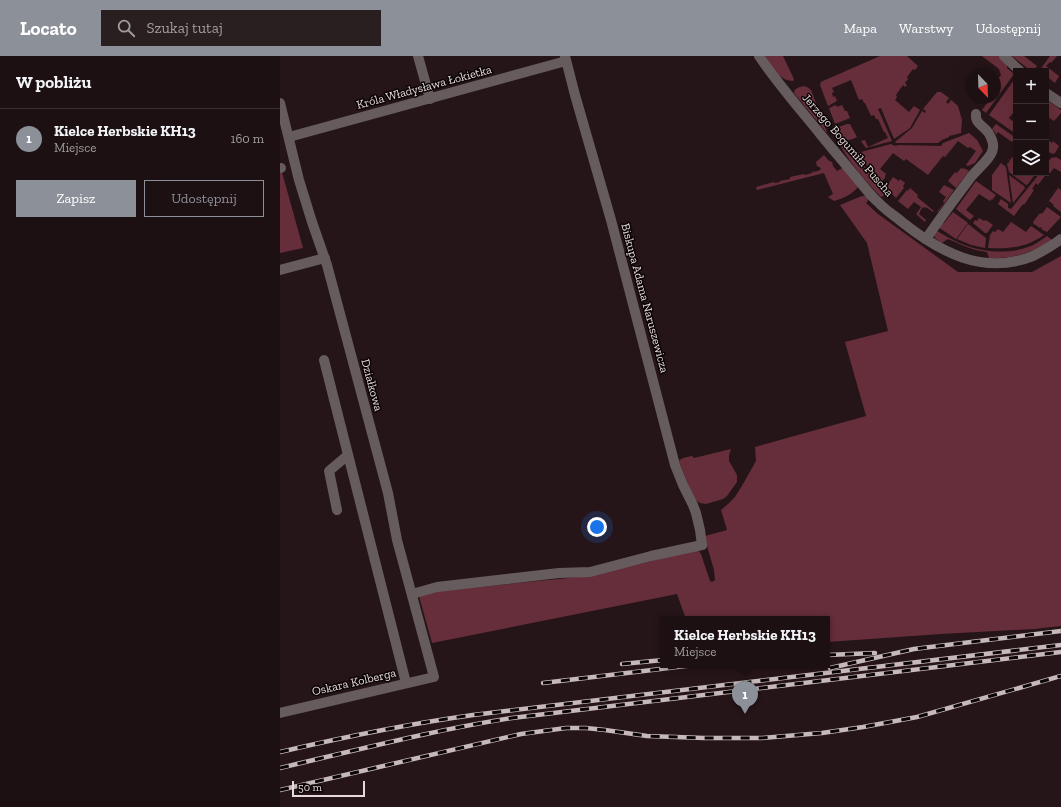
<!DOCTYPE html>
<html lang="pl">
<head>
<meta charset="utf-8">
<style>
  body { margin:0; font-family:"Zilla Slab",serif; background:#291e20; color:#f1f3f6 }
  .controls { position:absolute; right:12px; top:12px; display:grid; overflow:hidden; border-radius:0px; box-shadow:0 4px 16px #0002 }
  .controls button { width:36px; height:36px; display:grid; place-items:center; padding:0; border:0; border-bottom:1px solid #3a3032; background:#1c1012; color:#f1f3f6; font:20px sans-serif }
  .compass { position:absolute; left:685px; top:12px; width:36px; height:36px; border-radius:50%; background:#1c1012; box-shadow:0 4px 16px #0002; rotate:157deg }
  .scale { position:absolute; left:12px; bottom:10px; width:73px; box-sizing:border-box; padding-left:4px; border:2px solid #e6d9db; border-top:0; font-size:11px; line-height:14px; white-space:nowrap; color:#e6d9db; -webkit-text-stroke:3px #0a0405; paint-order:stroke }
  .you { position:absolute; left:317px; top:471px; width:14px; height:14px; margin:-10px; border:3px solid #fff; border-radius:50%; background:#1a73e8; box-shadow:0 0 0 6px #1a73e833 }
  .badge { display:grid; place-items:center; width:26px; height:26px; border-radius:50%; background:#8c9099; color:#fff; font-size:13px; font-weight:700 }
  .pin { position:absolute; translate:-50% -33px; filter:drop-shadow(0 1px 2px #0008) }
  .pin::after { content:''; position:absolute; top:21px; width:14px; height:12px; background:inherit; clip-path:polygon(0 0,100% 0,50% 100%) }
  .popup { position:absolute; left:380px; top:560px; width:170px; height:52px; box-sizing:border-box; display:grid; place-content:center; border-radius:0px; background:#1c1012; filter:drop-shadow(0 1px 3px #0005); font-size:13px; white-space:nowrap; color:#a09d9f }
  .popup b { font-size:15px; color:#f1f3f6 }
  .popup::after { content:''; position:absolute; left:50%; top:100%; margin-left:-8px; border:8px solid transparent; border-top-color:#1c1012 }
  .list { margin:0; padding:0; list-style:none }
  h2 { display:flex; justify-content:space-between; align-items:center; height:52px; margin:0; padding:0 16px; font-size:17px }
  h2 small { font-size:13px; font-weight:400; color:#a09d9f }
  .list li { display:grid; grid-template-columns:26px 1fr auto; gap:12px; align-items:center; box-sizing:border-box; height:60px; padding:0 16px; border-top:1px solid #3a3032 }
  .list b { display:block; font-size:15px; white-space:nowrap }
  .list p { margin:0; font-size:13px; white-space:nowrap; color:#a09d9f }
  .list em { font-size:13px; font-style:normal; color:#a09d9f }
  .actions { display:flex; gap:8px; padding:12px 16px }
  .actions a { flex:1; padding:9px 0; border:1px solid #8c9099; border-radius:0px; text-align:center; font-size:14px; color:#8c9099 }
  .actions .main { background:#8c9099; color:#fff }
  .icon { flex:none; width:22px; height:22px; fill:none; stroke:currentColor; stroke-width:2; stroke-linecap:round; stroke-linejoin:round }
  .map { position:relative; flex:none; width:781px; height:751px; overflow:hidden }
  header { display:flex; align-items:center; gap:24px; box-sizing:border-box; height:56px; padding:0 20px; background:#8c9099; color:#fff }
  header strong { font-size:19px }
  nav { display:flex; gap:22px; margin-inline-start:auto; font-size:14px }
  .search { width:280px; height:36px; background:#291e20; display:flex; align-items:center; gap:10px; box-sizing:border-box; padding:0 14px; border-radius:0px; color:#a09d9f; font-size:15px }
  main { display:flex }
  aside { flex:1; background:#1c1012 }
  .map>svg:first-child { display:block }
  .green { fill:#662e3a }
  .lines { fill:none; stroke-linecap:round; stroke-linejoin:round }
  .minor { stroke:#665c5d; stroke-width:10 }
  .rail-casing { stroke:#c7b9bb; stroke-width:4.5 }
  .rail { stroke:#0a0405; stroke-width:3; stroke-dasharray:9; stroke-linecap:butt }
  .labels { text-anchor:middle; stroke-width:3; stroke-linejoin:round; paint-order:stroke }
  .street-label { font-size:12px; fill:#e6d9db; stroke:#0a0405 }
</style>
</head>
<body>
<header>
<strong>Locato</strong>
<div class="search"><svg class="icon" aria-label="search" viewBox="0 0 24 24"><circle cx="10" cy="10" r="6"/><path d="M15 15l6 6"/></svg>Szukaj tutaj</div>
<nav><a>Mapa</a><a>Warstwy</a><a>Udostępnij</a></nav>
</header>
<main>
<aside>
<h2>W pobliżu<small></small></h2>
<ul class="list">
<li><span class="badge">1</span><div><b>Kielce Herbskie KH13</b><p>Miejsce</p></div><em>160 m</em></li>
</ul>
<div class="actions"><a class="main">Zapisz</a><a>Udostępnij</a></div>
</aside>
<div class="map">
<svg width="781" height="751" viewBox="0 0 781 751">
  <rect width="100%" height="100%" fill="#261518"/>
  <g class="green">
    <path d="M485,0H503L514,23L513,25C499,25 492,10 485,0Z"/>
    <polygon points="600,0 627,0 638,10 635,14 633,13 627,21 628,23 625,27 627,29 625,31 623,29 616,39 617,41 615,44 629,56 634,50 640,54 630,72 614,83 601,52 598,53 612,85 586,92 581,85 585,84 588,91 608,82 605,76 604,76 598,63 596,63 594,59 591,60 585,47 584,47 582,43 579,44 571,24 552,32 554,36 552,37 553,41 555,40 557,45 548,50 540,29 541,26 543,25"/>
    <path d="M702,0H721L727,5V12L734,18L706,57L702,54L711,42H715C715,36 718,31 717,24L721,19L719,13Z"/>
    <polygon points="732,0 744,0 757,10 753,15 751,15"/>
    <polygon points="770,0 777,0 771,7 770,6 766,10 779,20 775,27 766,20 766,15 759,15"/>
    <polygon points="736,21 736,56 735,58 733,57 729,62 736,68 736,78 709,59"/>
    <path d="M524,30L527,31L531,34L547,76H546L514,37C514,32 520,31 524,30Z"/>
    <polygon points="657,36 661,36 669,42 666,46 668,48 671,44 678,50 682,64 681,77 669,80 669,81 662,84 658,87 616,87 615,86 632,72 642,55 645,57 646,55 643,53"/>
    <polygon points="766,43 781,54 781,57 774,65 766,60"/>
    <polygon points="556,49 557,51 562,49 565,55 567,55 570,62 555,68 549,52"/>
    <path d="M567,68H570L577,81C566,87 561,84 556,72Z"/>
    <polygon points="716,68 736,82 732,86 718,76 716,79 715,76 712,73"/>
    <polygon points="689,77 697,84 703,95 695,107 688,110 686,109 696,95 690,91 688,92 678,85 665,101 663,100 648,119 626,103 624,105 613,97 600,113 606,118 605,120 605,122 601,126 577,97 611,88 615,90 619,89 661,90 663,87"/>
    <path d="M556,81L569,92L607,138L601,141C586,126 564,100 556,81Z"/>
    <polygon points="766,82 772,87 773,85 779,90 775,97 773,98 766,95"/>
    <polygon points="736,95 736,117 756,117 748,128 746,129 729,116 727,108 730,105 728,103 730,104 736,97 735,96"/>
    <path d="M544,99L548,104L551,106L552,105L553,110L557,115L564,111L578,131C573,138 562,143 554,145L548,141L553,138L544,117L477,134L476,131L494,126L495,127L500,126V125L510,123V121L524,118L525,119L532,117V116L538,115L540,114L541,112L537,110L536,106Z"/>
    <polygon points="776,101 781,104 781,116 774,112 770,117 768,116 758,129 756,127 752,133 754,134 744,149 743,148 734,160 718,148 721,143 728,148 728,152 731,153 760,117 766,117 766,109 771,102"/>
    <polygon points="721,107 726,111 731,147 712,134 712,119"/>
    <polygon points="0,109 23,192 0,197"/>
    <polygon points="681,112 683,113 684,112 689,115 676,132 668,125 675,116 677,117"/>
    <polygon points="729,119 744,130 745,132 733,147"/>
    <polygon points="613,121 619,125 620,123 625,127 623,130 624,132 616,142 604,130 609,127"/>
    <polygon points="696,125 716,139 712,144 711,143 710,145 699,138 686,154 694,160 690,164 676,153"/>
    <polygon points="664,129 674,134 658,156 657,156 664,147 663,145 666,141 659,136"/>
    <polygon points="630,132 638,139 637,141 654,155 653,156 646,151 645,152 643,151 640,155 640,156 639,158 646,164 645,166 636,158 641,151 634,146 628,153 618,145 627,134 628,135"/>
    <polygon points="778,132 781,134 781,156 773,150 774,149 769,145"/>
    <polygon points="582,140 586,140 589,143 586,147 598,158 678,216 752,216 781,200 781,570 754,573 661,578 547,586 547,563 406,563 397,538 152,587 139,540 160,535 308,520 418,494 421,498 430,525 432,526 435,524 434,514 425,483 425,480 447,474 441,454 448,448 455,441 463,428 476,405 475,391 586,360 565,286 608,275 587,187 560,149"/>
    <polygon points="767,151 781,161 767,176 761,173 762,172 761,171 760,172 754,168 753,166 760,157 762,158"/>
    <polygon points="673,156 688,167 676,183 658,171 664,167"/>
    <polygon points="699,162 704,165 706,164 713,169 707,177 705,177 693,167 695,164 697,165"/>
    <path d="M731,166L746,176L751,170L764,179C745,192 730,193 708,192L710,179L713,175L715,176L718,173L723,176Z"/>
    <polygon points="688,168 706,182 705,192 691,189 677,183"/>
    <path d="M657,175C666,180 676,186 687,190C704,196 727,198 745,192C753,190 760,185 767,180L772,184C753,197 731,203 709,202L707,196C690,194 683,189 668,183L662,187L656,183L654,180Z"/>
    <path d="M451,393L449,399V405L457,419V426L447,440L443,443L426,448L420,447L414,443L399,405C402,401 408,401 412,400L414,402Z"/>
  </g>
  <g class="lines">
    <g class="minor">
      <polyline points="138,0 150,43"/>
      <path d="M479,0C498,28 520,53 541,79C554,95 567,110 580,126C586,133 591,140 598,146C605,154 614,159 622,166C660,196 703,220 753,200C763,195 772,190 781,183"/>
      <polyline points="724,0 740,15"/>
      <polyline points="766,37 781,47"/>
      <polyline points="0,47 19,124 32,166 47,209 108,437 117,484 154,621 0,657"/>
      <polyline points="9,81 286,5"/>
      <polyline points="0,112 1,112"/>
      <path d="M646,183C660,162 676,141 691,121C697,113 712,102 713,92C714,87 710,78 707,75C702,69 695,67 696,58"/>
      <polyline points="0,214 45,202"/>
      <polyline points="44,304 126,627"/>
      <polyline points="57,454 49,415 68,399"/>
      <polyline points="132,538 157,531 279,517 310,516 371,500 422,489 420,474 416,457 413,449 403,429 395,409 331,164 295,39 285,0"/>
    </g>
    <defs>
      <g id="rail">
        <polyline points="547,599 595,597"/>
        <polyline points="342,608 383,604"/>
        <polyline points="550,612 634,593 781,575"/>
        <polyline points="263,627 414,609"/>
        <path d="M0,696C64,681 128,668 193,659L781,589"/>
        <path d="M0,712C77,694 154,674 232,662L781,596"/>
        <polyline points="0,734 241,678 286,672 306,672 325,674 367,680 424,682 482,682 542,677 583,671 637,661 781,620"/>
      </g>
    </defs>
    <use href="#rail" class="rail-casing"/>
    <use href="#rail" class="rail"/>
  </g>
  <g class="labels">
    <g class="street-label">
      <text transform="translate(144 31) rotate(-15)" y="4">Króla Władysława Łokietka</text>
      <text transform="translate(568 89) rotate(49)" y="4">Jerzego Bogumiła Puscha</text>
      <text transform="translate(365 242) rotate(75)" y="4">Biskupa Adama Naruszewicza</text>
      <text transform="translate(92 329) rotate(75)" y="4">Działkowa</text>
      <text transform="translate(74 626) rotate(-13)" y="4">Oskara Kolberga</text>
    </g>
  </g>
</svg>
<div class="controls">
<button>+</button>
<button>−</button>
<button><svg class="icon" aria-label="layers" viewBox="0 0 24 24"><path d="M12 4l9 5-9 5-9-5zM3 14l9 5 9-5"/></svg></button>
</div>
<svg class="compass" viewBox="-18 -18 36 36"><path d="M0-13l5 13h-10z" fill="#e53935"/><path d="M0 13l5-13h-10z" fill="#a09d9f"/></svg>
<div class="scale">50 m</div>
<div class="you"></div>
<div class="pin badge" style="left:465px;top:658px">1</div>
<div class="popup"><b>Kielce Herbskie KH13</b>Miejsce</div>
</div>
</main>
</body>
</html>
